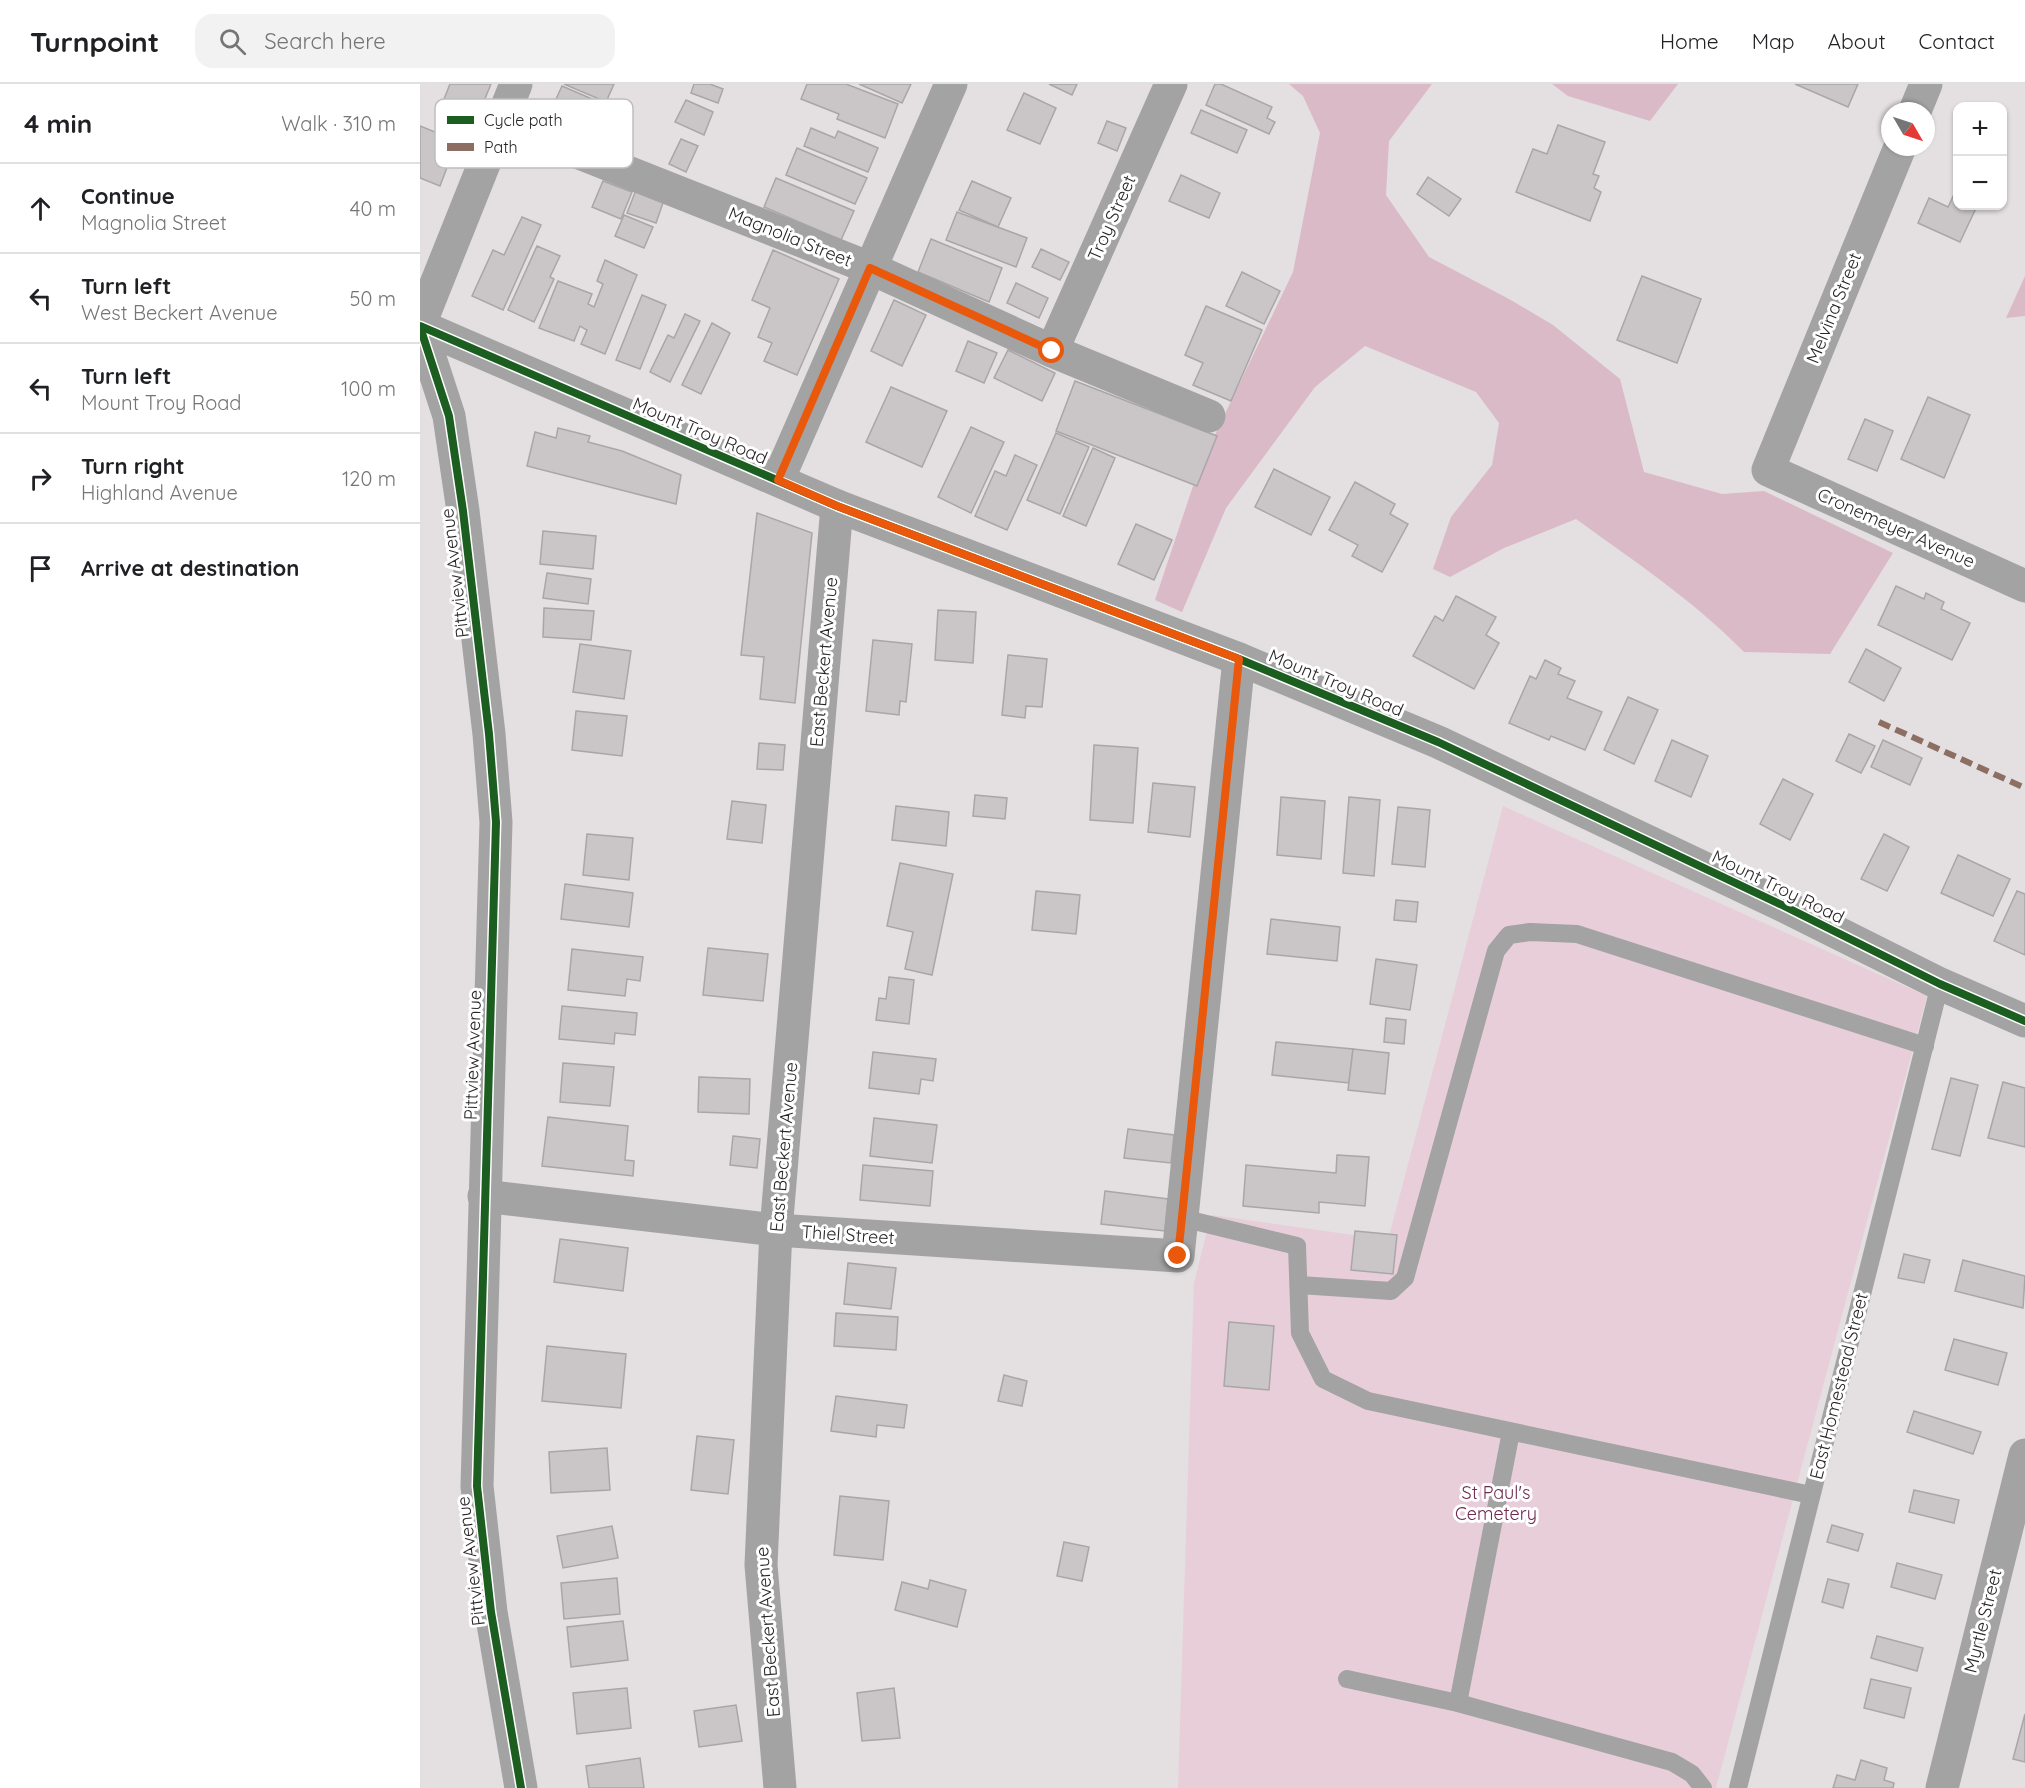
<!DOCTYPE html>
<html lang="en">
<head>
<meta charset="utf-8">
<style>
  body { margin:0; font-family:Quicksand,sans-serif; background:#f2f2f2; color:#202124 }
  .controls { position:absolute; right:18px; top:18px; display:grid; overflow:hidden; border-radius:12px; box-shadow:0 2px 4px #0004 }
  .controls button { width:54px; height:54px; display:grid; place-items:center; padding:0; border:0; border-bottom:2px solid #e0e0e0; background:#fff; color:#202124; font:30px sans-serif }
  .compass { position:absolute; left:1461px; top:18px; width:54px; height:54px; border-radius:50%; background:#fff; box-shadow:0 2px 4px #0004; rotate:129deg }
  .stop { position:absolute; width:18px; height:18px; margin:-14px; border:4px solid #ea580c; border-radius:50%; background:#fff }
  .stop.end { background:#ea580c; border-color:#fff; box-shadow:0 2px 6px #0008 }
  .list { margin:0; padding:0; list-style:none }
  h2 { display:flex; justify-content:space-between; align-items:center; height:78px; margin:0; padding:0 24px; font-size:26px }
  h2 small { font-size:20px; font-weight:400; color:#757577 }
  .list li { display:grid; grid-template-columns:39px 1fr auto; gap:18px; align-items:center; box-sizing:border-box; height:90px; padding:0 24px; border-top:2px solid #e0e0e0 }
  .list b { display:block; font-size:22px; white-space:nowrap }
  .list p { margin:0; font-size:20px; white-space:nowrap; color:#757577 }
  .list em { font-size:20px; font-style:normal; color:#757577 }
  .icon { flex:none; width:33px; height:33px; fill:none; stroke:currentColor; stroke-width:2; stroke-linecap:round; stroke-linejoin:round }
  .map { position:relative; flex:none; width:1605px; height:1704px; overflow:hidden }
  header { display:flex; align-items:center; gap:36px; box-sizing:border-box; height:84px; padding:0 30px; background:#fff; border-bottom:2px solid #e0e0e0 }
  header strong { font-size:28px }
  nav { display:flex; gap:33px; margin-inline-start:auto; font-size:21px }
  .search { width:420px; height:54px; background:#f2f2f2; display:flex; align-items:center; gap:15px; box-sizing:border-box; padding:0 21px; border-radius:18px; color:#757577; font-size:22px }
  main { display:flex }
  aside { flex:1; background:#fff }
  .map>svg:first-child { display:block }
  .green { fill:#e8ced9 }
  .forest { fill:#dbbac8 }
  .building { fill:#cac6c7; stroke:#aaa6a8; stroke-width:1.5 }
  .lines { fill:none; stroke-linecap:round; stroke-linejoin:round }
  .service { stroke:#a3a3a3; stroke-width:18 }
  .minor { stroke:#a3a3a3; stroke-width:33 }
  .tertiary { stroke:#a3a3a3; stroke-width:33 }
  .quiet { stroke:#8d6e63; stroke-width:6; stroke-dasharray:12 6; stroke-linecap:butt }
  .cycleway-casing { stroke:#fff; stroke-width:11 }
  .cycleway { stroke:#1b5e20; stroke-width:8 }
  .route { stroke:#ea580c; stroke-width:8 }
  .labels { text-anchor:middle; stroke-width:6; stroke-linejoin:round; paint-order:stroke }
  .street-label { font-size:18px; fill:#292627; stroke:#fff }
  .park-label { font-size:18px; fill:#6d2a4c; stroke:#fff }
  .key { fill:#fff; stroke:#bfbebe; stroke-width:1.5 }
  .key-label { font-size:16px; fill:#292627 }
</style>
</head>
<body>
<header>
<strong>Turnpoint</strong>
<div class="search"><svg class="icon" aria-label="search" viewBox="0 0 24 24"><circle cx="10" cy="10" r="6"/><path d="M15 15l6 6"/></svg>Search here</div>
<nav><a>Home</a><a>Map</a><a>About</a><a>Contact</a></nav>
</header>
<main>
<aside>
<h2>4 min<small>Walk · 310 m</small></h2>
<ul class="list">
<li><svg class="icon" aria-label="ahead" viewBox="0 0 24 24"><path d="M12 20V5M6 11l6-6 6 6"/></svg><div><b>Continue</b><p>Magnolia Street</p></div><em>40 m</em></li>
<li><svg class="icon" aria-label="left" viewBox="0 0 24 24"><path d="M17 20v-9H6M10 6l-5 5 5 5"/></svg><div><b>Turn left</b><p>West Beckert Avenue</p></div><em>50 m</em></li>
<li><svg class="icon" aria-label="left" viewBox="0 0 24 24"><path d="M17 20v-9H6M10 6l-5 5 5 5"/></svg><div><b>Turn left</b><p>Mount Troy Road</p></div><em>100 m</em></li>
<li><svg class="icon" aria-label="right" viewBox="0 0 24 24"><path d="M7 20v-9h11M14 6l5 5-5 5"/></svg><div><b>Turn right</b><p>Highland Avenue</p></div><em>120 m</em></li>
<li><svg class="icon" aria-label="arrive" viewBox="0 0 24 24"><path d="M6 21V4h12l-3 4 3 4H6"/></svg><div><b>Arrive at destination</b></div></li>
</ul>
</aside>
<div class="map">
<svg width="1605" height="1704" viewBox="0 0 1605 1704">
  <rect width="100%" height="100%" fill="#e4dfe1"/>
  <polygon class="green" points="1083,722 1507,912 1296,1704 758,1704 774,1199 791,1131 968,1156"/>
  <g class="forest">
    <path d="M869,0H1012L969,57L966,111L1009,173L1089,215L1133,241L1200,295L1224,388L1302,410L1344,407L1473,469L1410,570L1324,568C1273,516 1214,477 1156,435L1084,464L1030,493L1013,485L1031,433L1072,381L1079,339L1056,308L945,262L895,303L806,424L762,528L735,516L779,384L873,188L900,49L883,12Z"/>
    <polygon points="1132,0 1258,0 1230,37 1148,12"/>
    <polygon points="1605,192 1605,232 1586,234"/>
  </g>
  <g class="building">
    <polygon points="30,0 71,0 59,29 24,15"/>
    <polygon points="144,0 194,0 186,18"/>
    <polygon points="274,0 290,0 303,5 298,19 271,9"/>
    <polygon points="387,0 426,0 478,20 465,54 417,35 419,30 381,15"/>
    <polygon points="439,0 491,0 482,19"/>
    <polygon points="629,0 657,0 652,11"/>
    <polygon points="795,0 801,0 852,23 847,34 855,38 849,50 786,21"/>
    <polygon points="1375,0 1438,0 1428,23"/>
    <polygon points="142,2 209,31 199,55 131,26"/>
    <polygon points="604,9 636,24 620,60 587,46"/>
    <polygon points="266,16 293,28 284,51 255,38"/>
    <polygon points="781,26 827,46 817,69 771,49"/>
    <polygon points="687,37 706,44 697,67 678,59"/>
    <polygon points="1138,41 1185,58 1173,90 1179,92 1174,104 1181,108 1170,137 1096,108 1113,65 1127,70"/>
    <polygon points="0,42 37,57 20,102 0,94"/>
    <polygon points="391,44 415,54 418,47 458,64 448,88 384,62"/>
    <polygon points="261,55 278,62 266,88 249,80"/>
    <polygon points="377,64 447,94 435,120 366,91"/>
    <polygon points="761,91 800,109 789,134 749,117"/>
    <polygon points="1008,93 1041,115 1029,132 997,110"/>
    <polygon points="356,94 434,127 421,156 344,123"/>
    <polygon points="183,97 212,108 201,135 172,123"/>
    <polygon points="552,97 591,114 578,143 539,126"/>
    <polygon points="1537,104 1538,122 1557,122 1540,158 1498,139 1509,114 1528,123"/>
    <polygon points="216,106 244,116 236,139 207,129"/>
    <polygon points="537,128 607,154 596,183 526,156"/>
    <polygon points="204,131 233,143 224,164 195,152"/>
    <polygon points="102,133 121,141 83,226 52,212 73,166 84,171"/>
    <polygon points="511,155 582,184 569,218 498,188"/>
    <polygon points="117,162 140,172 130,193 134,195 114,238 88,226"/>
    <polygon points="621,165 649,178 640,196 612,183"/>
    <polygon points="353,166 419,195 377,291 344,277 352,259 338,253 350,224 332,216"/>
    <polygon points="185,176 217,191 185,270 161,260 167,246 160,242 154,257 119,244 138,197 172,210 168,220 174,223 183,200 177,197"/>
    <polygon points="822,188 860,207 844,240 806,222"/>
    <polygon points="1222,192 1281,215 1257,279 1197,256"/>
    <polygon points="596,199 628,214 619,234 587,219"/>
    <polygon points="222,211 246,221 220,285 196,276"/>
    <polygon points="474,216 506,231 482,282 451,267"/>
    <polygon points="786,222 842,246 811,317 773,301 783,279 765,271"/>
    <polygon points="265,230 280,237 250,298 230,288 248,251 254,254"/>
    <polygon points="292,239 310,249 281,310 262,301"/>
    <polygon points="548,257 577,269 564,299 536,287"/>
    <polygon points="588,266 635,289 622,317 574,294"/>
    <polygon points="655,297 797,352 777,402 636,347"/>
    <polygon points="471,303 527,327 502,383 446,358"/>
    <polygon points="1508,313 1550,331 1524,394 1481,375"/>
    <polygon points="1445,335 1473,347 1457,387 1428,375"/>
    <polygon points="551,343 584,358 551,429 518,413"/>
    <polygon points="138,344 170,352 168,358 202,367 261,391 256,420 107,382 115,348 136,354"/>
    <polygon points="636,349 669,363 640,430 607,416"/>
    <polygon points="673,364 695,374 666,442 643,432"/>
    <polygon points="595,371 617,381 587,446 555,432 575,387 586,392"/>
    <polygon points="854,385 910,413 891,451 835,423"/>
    <polygon points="935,398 975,420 970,430 988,440 962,488 932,472 938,461 909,446"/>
    <polygon points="337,429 392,449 375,619 340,615 344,573 321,571"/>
    <polygon points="716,440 752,456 734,496 698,480"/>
    <polygon points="123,447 176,452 173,485 120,480"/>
    <polygon points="127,489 171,495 168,520 123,514"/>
    <polygon points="1476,502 1504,515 1506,509 1524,518 1521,525 1550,539 1532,576 1458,541"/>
    <polygon points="1036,512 1076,533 1066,551 1079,559 1054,605 993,572 1015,532 1023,537"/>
    <polygon points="124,524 174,527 171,556 123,553"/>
    <polygon points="518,526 556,528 553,579 515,576"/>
    <polygon points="453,556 492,560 486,618 480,617 479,631 446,627"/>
    <polygon points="160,560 211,567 204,615 153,608"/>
    <polygon points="1446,565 1481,584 1464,617 1429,598"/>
    <polygon points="588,571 627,575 622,623 606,622 605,634 582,631"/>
    <polygon points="1125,576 1141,584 1138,590 1155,597 1147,614 1182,628 1165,666 1131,652 1129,656 1089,639 1110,592 1116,595"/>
    <polygon points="1208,613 1238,626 1214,680 1184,666"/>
    <polygon points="156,627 207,632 202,672 152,666"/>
    <polygon points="1429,650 1455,662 1441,689 1416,677"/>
    <polygon points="1252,656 1288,672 1271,713 1235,697"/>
    <polygon points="1463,656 1502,674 1490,701 1451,683"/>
    <polygon points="339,659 365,661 363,686 337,685"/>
    <polygon points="674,661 718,664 713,739 670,736"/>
    <polygon points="1363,695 1393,710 1370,756 1340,740"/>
    <polygon points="733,699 775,703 770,753 728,748"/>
    <polygon points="555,711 587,714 585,735 553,732"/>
    <polygon points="861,713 905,717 901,775 857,771"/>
    <polygon points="929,713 960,716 954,792 923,789"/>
    <polygon points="312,717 346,721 342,759 307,755"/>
    <polygon points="476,722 529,728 526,762 472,756"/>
    <polygon points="978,723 1010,726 1005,783 972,780"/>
    <polygon points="167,750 213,754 209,796 163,791"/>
    <polygon points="1464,750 1489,763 1467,807 1441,795"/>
    <polygon points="1538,771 1590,795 1573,832 1521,809"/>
    <polygon points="480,779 533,790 512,891 485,885 493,848 467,842"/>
    <polygon points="145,800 213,809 209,843 141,835"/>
    <polygon points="616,807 660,811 656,850 612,846"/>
    <polygon points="1597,807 1605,810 1605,871 1574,857"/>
    <polygon points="976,816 998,818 996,838 974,836"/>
    <polygon points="851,835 920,843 917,877 847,870"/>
    <polygon points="288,864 348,870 343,917 283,911"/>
    <polygon points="152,865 223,873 220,897 207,895 205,912 148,906"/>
    <polygon points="956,875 997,881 990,926 950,920"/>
    <polygon points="469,893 494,896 489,940 456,936 459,914 466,915"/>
    <polygon points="142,922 217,929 215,951 195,949 194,960 139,955"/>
    <polygon points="966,934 986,936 984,960 964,958"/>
    <polygon points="856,958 933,965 929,999 852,991"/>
    <polygon points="933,965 969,969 965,1010 928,1006"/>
    <polygon points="453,968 516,975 513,997 501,995 499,1010 449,1004"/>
    <polygon points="143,979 194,983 190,1022 140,1018"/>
    <polygon points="279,993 330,995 329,1030 278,1028"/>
    <polygon points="1531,994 1558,1001 1540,1072 1512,1065"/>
    <polygon points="1583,998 1605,1004 1605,1063 1568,1054"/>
    <polygon points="128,1033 208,1042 205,1076 214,1077 213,1092 122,1082"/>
    <polygon points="454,1034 517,1041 512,1079 450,1072"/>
    <polygon points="708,1045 754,1051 751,1079 704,1074"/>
    <polygon points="313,1052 340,1055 337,1084 310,1081"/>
    <polygon points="917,1071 949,1073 945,1122 899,1118 899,1129 823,1122 826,1081 916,1089"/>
    <polygon points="443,1081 513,1087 510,1122 440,1116"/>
    <polygon points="685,1107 748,1115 745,1147 681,1140"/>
    <polygon points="935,1147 977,1151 973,1190 931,1186"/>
    <polygon points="140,1155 208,1164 203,1207 134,1198"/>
    <polygon points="1484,1170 1510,1176 1504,1199 1478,1194"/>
    <polygon points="1543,1176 1605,1192 1603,1224 1535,1207"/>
    <polygon points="428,1179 476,1184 471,1225 424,1220"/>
    <polygon points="416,1229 478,1233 476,1266 414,1262"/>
    <polygon points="809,1238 854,1242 849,1306 804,1302"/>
    <polygon points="1534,1255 1587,1269 1578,1301 1525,1286"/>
    <polygon points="127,1262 206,1270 201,1324 122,1317"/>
    <polygon points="584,1291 607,1297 602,1322 578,1317"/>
    <polygon points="416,1312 487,1321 484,1344 457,1341 456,1353 411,1347"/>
    <polygon points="1494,1327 1561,1348 1553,1370 1487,1348"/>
    <polygon points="277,1352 314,1356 308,1410 271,1406"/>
    <polygon points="187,1364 190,1406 131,1409 129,1368"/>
    <polygon points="1494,1406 1539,1416 1534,1439 1489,1428"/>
    <polygon points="420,1412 469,1417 463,1476 414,1471"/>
    <polygon points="1412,1441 1443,1450 1438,1467 1407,1458"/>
    <polygon points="192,1442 198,1474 143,1484 137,1452"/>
    <polygon points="644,1458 669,1463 662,1497 637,1492"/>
    <polygon points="1477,1479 1522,1491 1515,1515 1471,1503"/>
    <polygon points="197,1494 200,1530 144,1535 141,1499"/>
    <polygon points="1408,1495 1429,1500 1423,1524 1402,1518"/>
    <polygon points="510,1496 546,1506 537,1543 475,1526 482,1498 508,1505"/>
    <polygon points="203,1537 208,1576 151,1583 147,1543"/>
    <polygon points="1457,1552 1503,1564 1497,1587 1451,1574"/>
    <polygon points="1451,1595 1491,1604 1484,1634 1444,1624"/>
    <polygon points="207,1604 211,1644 157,1650 153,1609"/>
    <polygon points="474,1604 480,1654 442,1657 437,1609"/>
    <polygon points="316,1621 322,1657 279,1663 274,1627"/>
    <polygon points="1605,1630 1605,1678 1593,1675"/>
    <polygon points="220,1674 224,1704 169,1704 166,1682"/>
    <polygon points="1441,1676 1467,1684 1464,1696 1474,1699 1473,1704 1413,1704 1417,1691 1435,1696"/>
  </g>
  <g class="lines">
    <g class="service">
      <polyline points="762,1134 877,1162 880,1249 903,1295 948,1317 1391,1411"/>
      <polyline points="879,1201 971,1207 985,1194 1076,867 1089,851 1110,848 1157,850 1505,962"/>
      <polyline points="927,1595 1038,1619 1252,1678 1272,1690 1283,1704"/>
      <polyline points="1038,1619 1091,1348"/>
      <polyline points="1318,1704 1520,900"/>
    </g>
    <g class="minor">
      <polyline points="1495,27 1506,0"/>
      <polyline points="81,38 450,184 632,267 789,332"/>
      <polyline points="1480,63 1348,386 1605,502"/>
      <polyline points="0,243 29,332 43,427 69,650 76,738 57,1402 71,1528 101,1704"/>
      <polyline points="632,267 751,0"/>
      <polyline points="358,396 531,0"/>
      <polyline points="64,1112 356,1146 758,1172 819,575"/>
      <polyline points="360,1704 341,1481 356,1146 417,422"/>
      <polyline points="1522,1704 1605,1371"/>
    </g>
    <g class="tertiary">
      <polyline points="0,240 96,0"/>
      <polyline points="0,242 417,422 819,575 1018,658 1362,821 1520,900 1605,937"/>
    </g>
    <polyline class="quiet" points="1459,638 1605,704"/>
    <defs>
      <g id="cycleway">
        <polyline points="0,242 417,422 819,575 1018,658 1362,821 1520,900 1605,937"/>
        <polyline points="0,243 29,332 43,427 69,650 76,738 57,1402 71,1528 101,1704"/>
      </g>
    </defs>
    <use href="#cycleway" class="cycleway-casing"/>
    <use href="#cycleway" class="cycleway"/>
  </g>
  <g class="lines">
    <polyline class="route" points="632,267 450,184 358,396 417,422 819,575 758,1172"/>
  </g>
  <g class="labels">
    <g class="street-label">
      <text transform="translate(692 134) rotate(-66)" y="6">Troy Street</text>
      <text transform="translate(370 153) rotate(22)" y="6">Magnolia Street</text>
      <text transform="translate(1414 224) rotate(-68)" y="6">Melvina Street</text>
      <text transform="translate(280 347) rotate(23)" y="6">Mount Troy Road</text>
      <text transform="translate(1476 444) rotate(24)" y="6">Cronemeyer Avenue</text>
      <text transform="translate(35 489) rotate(-97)" y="6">Pittview Avenue</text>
      <text transform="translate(404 578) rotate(-85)" y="6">East Beckert Avenue</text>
      <text transform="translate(916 599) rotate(23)" y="6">Mount Troy Road</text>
      <text transform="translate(1358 803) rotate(26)" y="6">Mount Troy Road</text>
      <text transform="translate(53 971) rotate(-88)" y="6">Pittview Avenue</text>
      <text transform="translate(364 1063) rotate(-85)" y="6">East Beckert Avenue</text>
      <text transform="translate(428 1151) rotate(4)" y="6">Thiel Street</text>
      <text transform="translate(1419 1302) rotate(-76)" y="6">East Homestead Street</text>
      <text transform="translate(51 1477) rotate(-97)" y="6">Pittview Avenue</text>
      <text transform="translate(1563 1537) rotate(-76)" y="6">Myrtle Street</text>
      <text transform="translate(348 1548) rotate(-94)" y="6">East Beckert Avenue</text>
    </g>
    <g class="park-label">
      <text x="1076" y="1415">St Paul's<tspan x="1076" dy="21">Cemetery</tspan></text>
    </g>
  </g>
  <rect x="15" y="15" width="198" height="69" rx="9" class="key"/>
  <rect x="27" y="32" width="27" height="8" fill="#1b5e20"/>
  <rect x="27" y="59" width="27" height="8" fill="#8d6e63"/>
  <g class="key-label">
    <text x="64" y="42">Cycle path</text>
    <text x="64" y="69">Path</text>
  </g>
</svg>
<div class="controls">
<button>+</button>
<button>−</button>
</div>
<svg class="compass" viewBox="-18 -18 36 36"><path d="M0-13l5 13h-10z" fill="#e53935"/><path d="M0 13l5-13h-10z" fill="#757577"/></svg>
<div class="stop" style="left:632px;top:267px"></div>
<div class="stop end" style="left:758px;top:1172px"></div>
</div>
</main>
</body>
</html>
